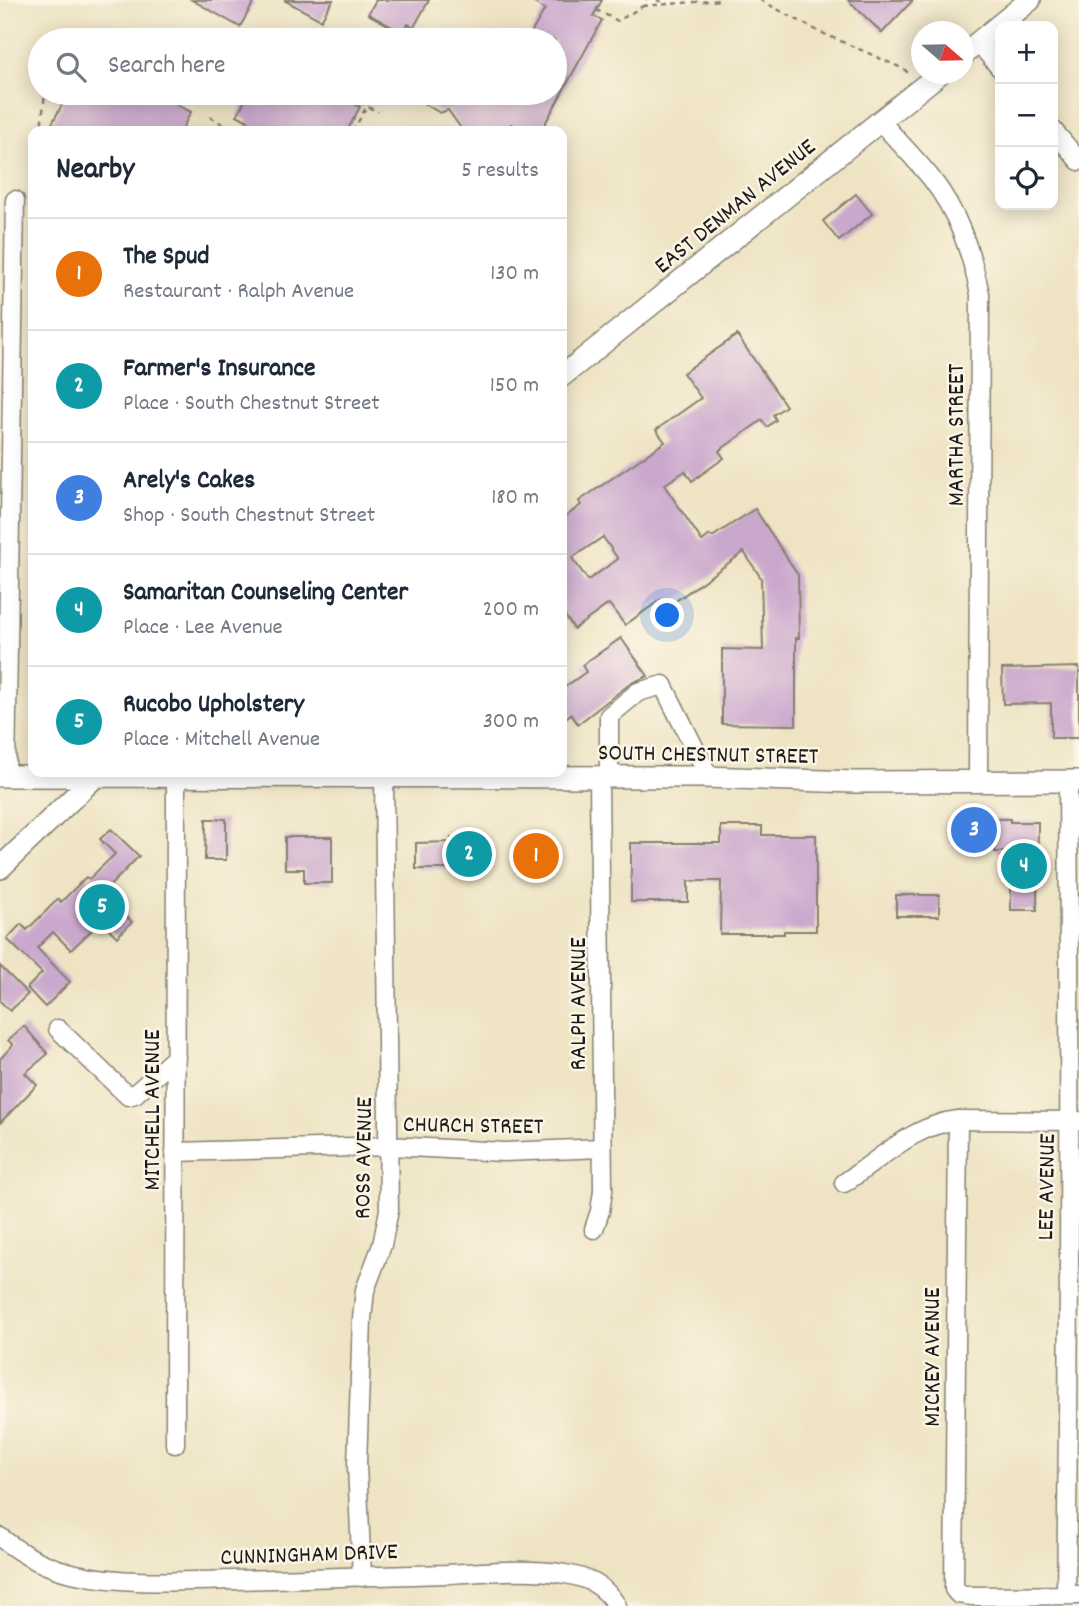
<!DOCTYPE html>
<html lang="en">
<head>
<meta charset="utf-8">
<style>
  body { margin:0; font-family:Dekko,sans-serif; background:#f6f6f7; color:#1f2937 }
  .controls { position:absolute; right:21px; top:21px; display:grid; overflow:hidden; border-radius:14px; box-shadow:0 4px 18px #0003 }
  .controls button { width:63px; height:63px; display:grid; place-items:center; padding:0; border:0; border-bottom:2px solid #e0e1e3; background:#fff; color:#1f2937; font:35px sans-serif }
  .compass { position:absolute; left:911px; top:21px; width:63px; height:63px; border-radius:50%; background:#fff; box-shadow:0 4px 18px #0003; rotate:110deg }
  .you { position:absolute; left:668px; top:616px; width:24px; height:24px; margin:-18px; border:5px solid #fff; border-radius:50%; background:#1a73e8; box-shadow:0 0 0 10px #1a73e833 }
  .badge { display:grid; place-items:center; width:46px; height:46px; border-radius:50%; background:#d93025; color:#fff; font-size:23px; font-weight:700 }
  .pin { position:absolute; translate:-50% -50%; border:4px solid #fff; box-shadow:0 2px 7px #0006 }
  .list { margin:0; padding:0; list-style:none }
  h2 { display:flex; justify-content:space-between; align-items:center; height:91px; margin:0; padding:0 28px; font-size:30px }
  h2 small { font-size:23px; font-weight:400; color:#747a83 }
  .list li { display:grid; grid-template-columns:46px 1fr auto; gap:21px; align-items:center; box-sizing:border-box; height:112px; padding:0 28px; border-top:2px solid #e0e1e3 }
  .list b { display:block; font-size:26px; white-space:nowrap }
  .list p { margin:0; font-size:23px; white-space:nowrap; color:#747a83 }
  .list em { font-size:23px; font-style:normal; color:#747a83 }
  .icon { flex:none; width:38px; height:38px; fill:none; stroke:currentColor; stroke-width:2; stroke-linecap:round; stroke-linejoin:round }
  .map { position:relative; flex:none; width:1079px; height:1606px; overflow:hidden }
  .search { position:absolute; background:#fff; box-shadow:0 4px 18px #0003; left:28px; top:28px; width:539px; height:77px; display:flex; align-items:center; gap:18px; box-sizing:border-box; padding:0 24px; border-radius:38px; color:#747a83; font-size:26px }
  .panel { position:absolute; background:#fff; box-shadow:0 4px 18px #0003; left:28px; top:126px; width:539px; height:651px; border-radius:14px }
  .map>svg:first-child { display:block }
  .building { fill:#caa7cd; fill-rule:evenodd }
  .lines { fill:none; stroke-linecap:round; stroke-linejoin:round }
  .minor-casing { stroke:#858070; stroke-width:21 }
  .major-casing { stroke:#858070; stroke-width:24 }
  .path { stroke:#858070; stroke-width:2.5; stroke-dasharray:5 5; stroke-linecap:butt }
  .minor { stroke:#fff; stroke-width:18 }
  .major { stroke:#fff; stroke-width:21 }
  .labels { text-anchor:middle; stroke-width:5; stroke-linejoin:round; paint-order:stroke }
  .street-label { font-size:24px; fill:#1c1c1c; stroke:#fcf5e5 }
</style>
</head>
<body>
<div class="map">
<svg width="1079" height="1606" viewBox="0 0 1079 1606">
  <rect width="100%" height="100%" fill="#fcf5e5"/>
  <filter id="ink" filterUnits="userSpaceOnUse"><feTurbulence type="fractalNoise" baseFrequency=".0143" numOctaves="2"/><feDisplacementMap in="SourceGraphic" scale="14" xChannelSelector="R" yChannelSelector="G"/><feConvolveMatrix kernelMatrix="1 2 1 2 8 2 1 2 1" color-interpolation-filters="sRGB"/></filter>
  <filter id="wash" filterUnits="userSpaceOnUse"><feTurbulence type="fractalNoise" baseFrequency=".00686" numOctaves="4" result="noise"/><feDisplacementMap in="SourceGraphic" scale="28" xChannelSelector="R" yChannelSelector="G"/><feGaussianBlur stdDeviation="1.57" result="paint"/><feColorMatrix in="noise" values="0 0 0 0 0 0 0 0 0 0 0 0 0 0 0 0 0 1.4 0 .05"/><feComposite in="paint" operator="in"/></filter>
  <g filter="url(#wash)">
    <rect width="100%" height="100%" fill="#eee3c3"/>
    <g id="blocks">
      <g class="building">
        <polygon points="192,0 255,0 240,27"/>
        <polygon points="284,0 333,0 321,20"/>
        <polygon points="376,0 429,0 414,27 408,24 403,33 368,14"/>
        <polygon points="529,0 602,0 593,16 602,20 541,131 524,131 511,124 504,131 463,131 448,110 440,113 407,93 555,93 555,40 544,40 531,33 545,9"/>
        <polygon points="848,0 913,0 882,33"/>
        <polygon points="44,93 171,93 181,98 177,105 191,112 181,131 48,131 63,103"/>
        <polygon points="249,93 334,93 360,107 347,131 253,131 245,127 248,121 237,115"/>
        <polygon points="856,194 872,214 839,241 823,221"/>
        <path d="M737,335L786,406L773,415L776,420L767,427L762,420L719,451L724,458L692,481L685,471L664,485L702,541L710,535L712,537L755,509L798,575L799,638H796V725L722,724V649L763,650L761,578L744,552L666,608L660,600L625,625L609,604L574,629L562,611V519L581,505L579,501L665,442L656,430L701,398L683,373ZM603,537L618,559L588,580L572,558Z"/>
        <polygon points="621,638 648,676 631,683 578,724 571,714 562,721 562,689 586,672 582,665"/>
        <polygon points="1079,667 1079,738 1051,738 1051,703 1003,704 1002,669"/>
        <polygon points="962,818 1010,819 1010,822 1038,822 1037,910 1011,910 1011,852 995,852 995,846 962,845"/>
        <polygon points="206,819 226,819 226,860 205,860"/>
        <polygon points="721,826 762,826 762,835 816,835 816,931 784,931 784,934 720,934 721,881 688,881 688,902 631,902 631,843 721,843"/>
        <polygon points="111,829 139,856 103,893 132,922 117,937 101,921 71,950 53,932 37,948 70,982 45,1007 27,988 42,973 7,939 21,924 27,930 58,899 61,902 86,877 89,879 115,854 100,839"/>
        <polygon points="285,837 332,837 332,883 304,883 304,869 285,869"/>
        <polygon points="451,838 488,838 488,869 416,869 416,843 451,842"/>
        <rect x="528" y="839" width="16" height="26"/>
        <rect x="896" y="895" width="43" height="21"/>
        <polygon points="0,966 28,994 10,1011 0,1001"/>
        <polygon points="24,1026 48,1054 25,1073 37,1085 0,1123 0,1059 13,1045 8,1040"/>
      </g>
    </g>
  </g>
  <g filter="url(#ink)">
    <use href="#blocks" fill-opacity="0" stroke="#858070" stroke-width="2"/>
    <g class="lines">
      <defs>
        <g id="minor">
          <polyline points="978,42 1000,68"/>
          <path d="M880,121C897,140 915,158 931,178C958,212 971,252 980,294L978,781"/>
          <polyline points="1053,130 1079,161"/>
          <polyline points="6,776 15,200"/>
          <polyline points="609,777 609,716 638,692 663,685 709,777"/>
          <polyline points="58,1029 128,1096 135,1094 176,1057"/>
          <polyline points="958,1120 954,1589 958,1594 973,1596 1079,1595"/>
          <polyline points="175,1152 390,1146 504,1152 602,1148"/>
          <path d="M844,1183C881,1159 913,1125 958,1120L1079,1121"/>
          <polyline points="594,1229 600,1211 603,1191 599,777"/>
          <polyline points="175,1444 176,777"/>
          <path d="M0,1537C22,1555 47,1568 76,1574C127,1585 183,1581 235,1580C306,1578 377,1576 448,1574C486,1572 527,1568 565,1574C589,1578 604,1585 617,1606"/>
          <polyline points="362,1577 357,1465 362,1319 365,1290 382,1245 389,1210 384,778"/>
          <path d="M1066,1594C1070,1323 1070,1052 1068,781"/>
        </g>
        <g id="major">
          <polyline points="964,54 1030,0"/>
          <polyline points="562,376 939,74"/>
          <polyline points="0,776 704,777 855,782 1079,781"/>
          <polyline points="0,868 99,773"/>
        </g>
      </defs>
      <use href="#minor" class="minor-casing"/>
      <use href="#major" class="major-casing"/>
      <g class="path">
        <polyline points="657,0 667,4"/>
        <polyline points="760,0 820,32 904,69 910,75"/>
        <polyline points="643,6 721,0"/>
        <polyline points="596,10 618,21 643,6 646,0"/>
        <polyline points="91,40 93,38 98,40"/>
        <polyline points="211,93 219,97"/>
        <polyline points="342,93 378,112"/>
        <polyline points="210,117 235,131"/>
        <polyline points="44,131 41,129 45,93"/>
        <polyline points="353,131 373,95"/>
      </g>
      <use href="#minor" class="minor"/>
      <use href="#major" class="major"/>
    </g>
  </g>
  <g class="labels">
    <g class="street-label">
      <text transform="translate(734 205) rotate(-39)" y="8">EAST DENMAN AVENUE</text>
      <text transform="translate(955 435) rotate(-90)" y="8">MARTHA STREET</text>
      <text transform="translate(708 753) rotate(1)" y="8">SOUTH CHESTNUT STREET</text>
      <text transform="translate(577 1004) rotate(-90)" y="8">RALPH AVENUE</text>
      <text transform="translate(151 1110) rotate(-90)" y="8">MITCHELL AVENUE</text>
      <text transform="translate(473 1124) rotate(1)" y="8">CHURCH STREET</text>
      <text transform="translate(362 1158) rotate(-89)" y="8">ROSS AVENUE</text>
      <text transform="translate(1045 1187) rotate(-89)" y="8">LEE AVENUE</text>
      <text transform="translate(931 1357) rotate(-90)" y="8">MICKEY AVENUE</text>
      <text transform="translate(309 1553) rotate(-2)" y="8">CUNNINGHAM DRIVE</text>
    </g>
  </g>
</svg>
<div class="controls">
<button>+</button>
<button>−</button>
<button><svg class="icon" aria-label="locate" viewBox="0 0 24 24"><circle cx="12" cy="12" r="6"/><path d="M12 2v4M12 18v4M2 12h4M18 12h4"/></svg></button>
</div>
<svg class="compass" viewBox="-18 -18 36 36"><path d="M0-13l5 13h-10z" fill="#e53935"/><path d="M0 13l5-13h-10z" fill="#747a83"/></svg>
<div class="you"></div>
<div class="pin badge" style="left:536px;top:856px;background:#e8710a">1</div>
<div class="pin badge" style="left:469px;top:854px;background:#0f9aa8">2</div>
<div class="pin badge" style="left:974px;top:830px;background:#3f7fe0">3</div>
<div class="pin badge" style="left:1024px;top:866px;background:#0f9aa8">4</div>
<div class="pin badge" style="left:102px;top:907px;background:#0f9aa8">5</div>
<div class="search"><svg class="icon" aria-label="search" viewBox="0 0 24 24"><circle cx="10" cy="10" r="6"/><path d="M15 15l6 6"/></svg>Search here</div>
<section class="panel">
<h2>Nearby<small>5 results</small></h2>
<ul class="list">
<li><span class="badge" style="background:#e8710a">1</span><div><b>The Spud</b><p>Restaurant · Ralph Avenue</p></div><em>130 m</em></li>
<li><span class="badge" style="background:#0f9aa8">2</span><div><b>Farmer's Insurance</b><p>Place · South Chestnut Street</p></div><em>150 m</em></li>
<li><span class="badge" style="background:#3f7fe0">3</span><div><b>Arely's Cakes</b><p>Shop · South Chestnut Street</p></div><em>180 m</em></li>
<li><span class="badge" style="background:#0f9aa8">4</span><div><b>Samaritan Counseling Center</b><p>Place · Lee Avenue</p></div><em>200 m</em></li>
<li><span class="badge" style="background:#0f9aa8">5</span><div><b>Rucobo Upholstery</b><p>Place · Mitchell Avenue</p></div><em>300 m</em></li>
</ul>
</section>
</div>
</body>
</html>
